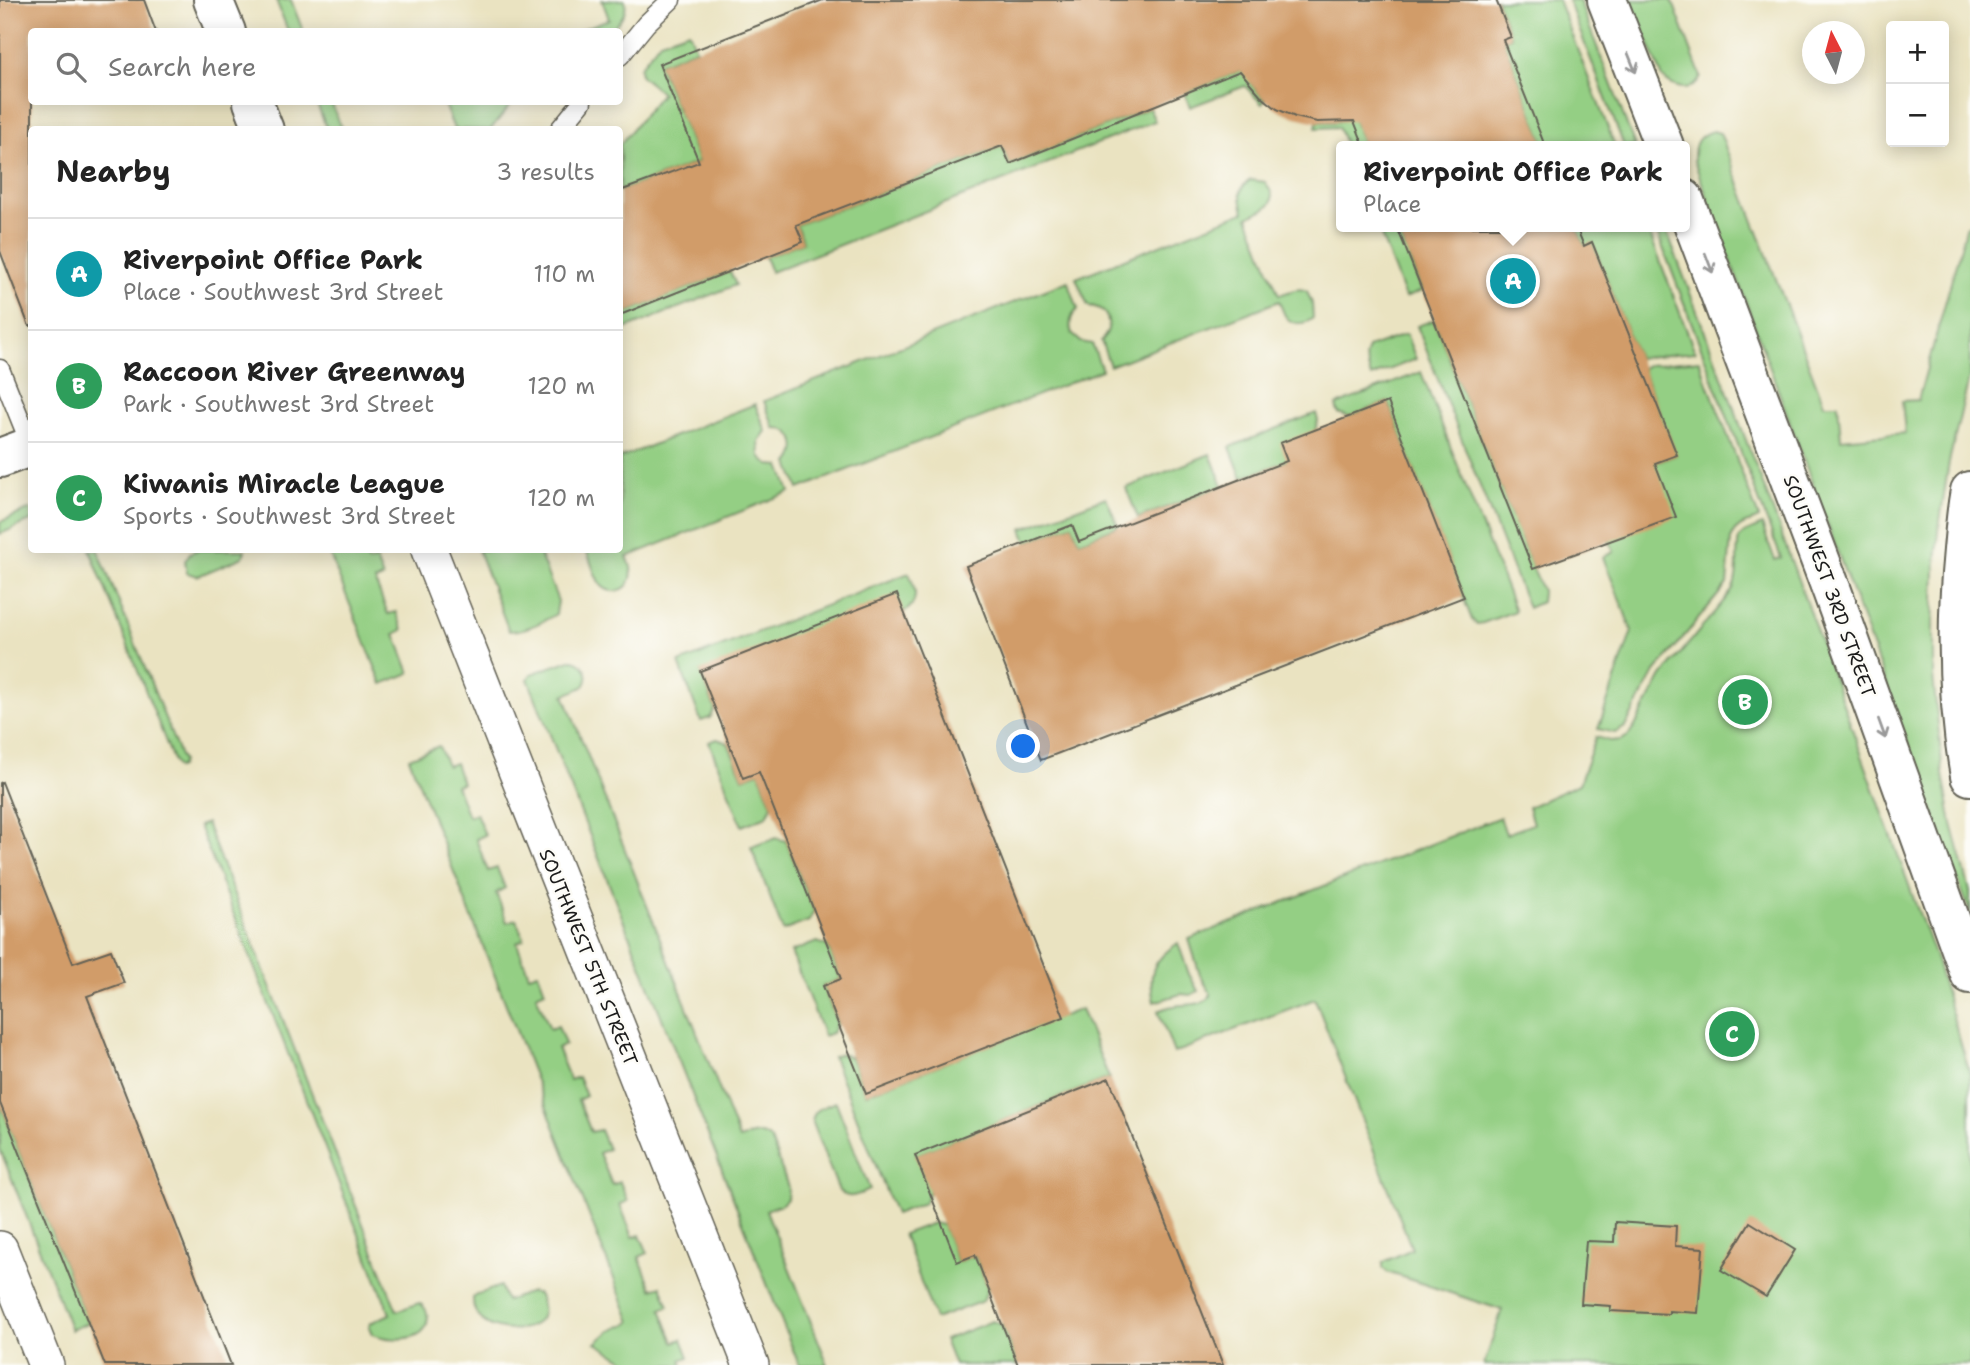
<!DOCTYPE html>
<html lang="en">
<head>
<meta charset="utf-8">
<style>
  body { margin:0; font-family:"Shantell Sans",sans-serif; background:#f6f6f6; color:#222 }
  .controls { position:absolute; right:21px; top:21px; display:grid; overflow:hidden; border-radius:7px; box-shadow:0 4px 18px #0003 }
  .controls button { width:63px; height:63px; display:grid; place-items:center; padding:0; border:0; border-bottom:2px solid #e0e0e0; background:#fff; color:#222; font:35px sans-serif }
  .compass { position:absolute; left:1802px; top:21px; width:63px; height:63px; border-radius:50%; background:#fff; box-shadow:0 4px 18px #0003; rotate:354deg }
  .you { position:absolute; left:1024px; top:747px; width:24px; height:24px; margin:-18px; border:5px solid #fff; border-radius:50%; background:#1a73e8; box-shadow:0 0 0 10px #1a73e833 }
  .badge { display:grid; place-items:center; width:46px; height:46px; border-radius:50%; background:#1f6fb2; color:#fff; font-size:23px; font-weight:700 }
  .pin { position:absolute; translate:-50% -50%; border:4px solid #fff; box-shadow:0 2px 7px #0006 }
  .popup { position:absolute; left:1336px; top:141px; width:354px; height:91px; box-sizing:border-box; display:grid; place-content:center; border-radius:7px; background:#fff; filter:drop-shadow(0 2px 5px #0005); font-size:23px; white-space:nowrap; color:#767676 }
  .popup b { font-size:26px; color:#222 }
  .popup::after { content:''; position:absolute; left:50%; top:100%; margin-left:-14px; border:14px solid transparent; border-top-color:#fff }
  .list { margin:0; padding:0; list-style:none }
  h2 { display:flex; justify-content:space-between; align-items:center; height:91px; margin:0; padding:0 28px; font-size:30px }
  h2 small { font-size:23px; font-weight:400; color:#767676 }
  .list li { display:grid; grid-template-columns:46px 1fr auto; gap:21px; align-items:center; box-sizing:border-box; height:112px; padding:0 28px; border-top:2px solid #e0e0e0 }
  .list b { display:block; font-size:26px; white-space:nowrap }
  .list p { margin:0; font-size:23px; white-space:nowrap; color:#767676 }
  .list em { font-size:23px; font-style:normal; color:#767676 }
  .icon { flex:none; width:38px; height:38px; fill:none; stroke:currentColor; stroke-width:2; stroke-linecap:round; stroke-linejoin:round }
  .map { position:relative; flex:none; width:1970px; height:1365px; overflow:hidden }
  .search { position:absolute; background:#fff; box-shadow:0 4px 18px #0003; left:28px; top:28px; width:595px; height:77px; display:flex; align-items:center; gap:18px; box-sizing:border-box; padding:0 24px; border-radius:7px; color:#767676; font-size:26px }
  .panel { position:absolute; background:#fff; box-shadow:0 4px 18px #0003; left:28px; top:126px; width:595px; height:427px; border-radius:7px }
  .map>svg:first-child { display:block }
  .green { fill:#94cf84; stroke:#587650; stroke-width:2 }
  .building { fill:#d19c69 }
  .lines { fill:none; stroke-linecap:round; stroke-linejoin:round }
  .service-casing { stroke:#646256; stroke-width:21 }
  .minor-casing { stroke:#646256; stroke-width:38 }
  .tertiary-casing { stroke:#646256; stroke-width:42 }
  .secondary-casing { stroke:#646256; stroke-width:42 }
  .service { stroke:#fff; stroke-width:18 }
  .minor { stroke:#fff; stroke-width:35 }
  .tertiary { stroke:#fff; stroke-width:38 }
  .secondary { stroke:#fff; stroke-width:38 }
  .oneway { stroke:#999 }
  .labels { text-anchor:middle; stroke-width:5; stroke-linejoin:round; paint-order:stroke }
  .street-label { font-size:19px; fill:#1c1c1c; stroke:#fdfcf7 }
</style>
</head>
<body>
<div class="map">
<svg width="1970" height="1365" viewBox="0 0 1970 1365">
  <rect width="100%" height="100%" fill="#fdfcf7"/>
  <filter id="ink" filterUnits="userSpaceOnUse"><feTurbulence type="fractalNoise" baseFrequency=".0143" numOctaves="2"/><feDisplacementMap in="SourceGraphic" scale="14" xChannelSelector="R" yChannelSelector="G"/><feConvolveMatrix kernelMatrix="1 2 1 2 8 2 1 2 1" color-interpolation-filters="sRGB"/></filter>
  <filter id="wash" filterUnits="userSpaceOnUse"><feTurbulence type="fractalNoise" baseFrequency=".00686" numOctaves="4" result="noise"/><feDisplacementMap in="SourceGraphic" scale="28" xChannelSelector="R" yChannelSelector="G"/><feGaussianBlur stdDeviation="1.57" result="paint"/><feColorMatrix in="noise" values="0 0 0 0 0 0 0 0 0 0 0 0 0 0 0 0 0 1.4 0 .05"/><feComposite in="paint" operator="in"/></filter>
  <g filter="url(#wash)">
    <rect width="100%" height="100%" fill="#eae3c1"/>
    <g class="green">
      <polygon points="276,0 291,0 303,31 288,31"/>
      <path d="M602,0H625C628,14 619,21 610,31H578L609,19Z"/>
      <polygon points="1496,0 1558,0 1615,146 1545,146 1503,40 1511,37"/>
      <polygon points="1568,0 1579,0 1635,146 1624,146"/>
      <path d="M1630,0H1672L1701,77C1693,94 1674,89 1663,78Z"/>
      <polygon points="689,31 696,49 659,64 699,162 620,191 620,144 662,93 641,76 640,67 660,41"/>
      <polygon points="1244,69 1252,85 1265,100 1262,104 1245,86 1190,107 1185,93"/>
      <polygon points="316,102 331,102 342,129 327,129"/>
      <polygon points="443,102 513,102 490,130 454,129"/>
      <polygon points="1149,108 1155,121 771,272 765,257 803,242 796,225 1002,146 1010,164"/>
      <polygon points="1353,118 1364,146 1346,146 1338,127 1316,128 1317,122 1336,122"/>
      <path d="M1713,131L1720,133L1824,404H1838L1841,439L1905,433L1902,401L1918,400L1967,225L1970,224V374L1949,462L1940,521L1935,572L1933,628V676L1943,774L1952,824L1970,891V913L1694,161C1693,145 1697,135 1713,131Z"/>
      <path d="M1251,180L1265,182C1282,205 1266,208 1248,217L1279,295C1288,293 1297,286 1307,291L1312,303L1313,318C1306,324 1293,326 1286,317C1283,313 1281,305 1279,301L1110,366L1101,341C1115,326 1108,307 1088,306L1076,278L1244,212C1241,198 1236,188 1251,180Z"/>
      <polygon points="1378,227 1397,227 1422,291 1405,298"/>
      <polygon points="1576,227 1647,227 1695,352 1638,358 1592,243 1584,246"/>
      <path d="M1655,227H1665L1776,519L1935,957L1970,1074V1365H1484L1502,1310L1387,1272L1383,1268V1263L1386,1261L1412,1249L1315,999L1174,1053L1158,1011C1163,1009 1169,1006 1175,1006C1188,1003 1203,1008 1211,994L1200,975L1189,939L1500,817L1506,834L1533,824L1528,807L1579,784L1596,737L1610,741L1621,740L1628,736L1634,728L1662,676L1732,591C1740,574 1735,556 1739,538L1744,533L1762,525L1775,560L1781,558Z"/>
      <polygon points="730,271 736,285 620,331 620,315"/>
      <path d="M1068,281L1078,309C1070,316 1069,325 1072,334L1081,342L1092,344L1102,370L799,489L789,463C802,448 795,428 774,428L764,401Z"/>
      <polygon points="1434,320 1542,591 1541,602 1528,608 1417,326"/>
      <polygon points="1406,334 1416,359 1371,377 1365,357 1368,348"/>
      <polygon points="1699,360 1759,518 1741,526 1735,531 1731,539 1727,584 1655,672 1625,727 1615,733 1598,729 1632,631 1603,557 1614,552 1609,541 1655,463 1676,455 1642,368 1649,365"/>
      <polygon points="1421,372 1515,611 1483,623 1477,624 1472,620 1388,402 1349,417 1338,413 1336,405"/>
      <path d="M755,404L766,431L759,441L760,456L769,465L780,466L790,492L627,557C630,563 633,570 631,578C628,591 611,596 601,585C594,576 591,560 586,550H620V458Z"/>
      <polygon points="1316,413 1318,421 1315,430 1287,461 1242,478 1230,447"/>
      <polygon points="1210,454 1223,486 1138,518 1126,488"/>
      <polygon points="1106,497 1118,526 1079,542 1072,525 1027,542 1022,529"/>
      <polygon points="31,509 31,521 0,534 0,522"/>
      <polygon points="90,550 98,550 182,761 180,767 177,768 175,765"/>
      <polygon points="197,550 245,550 243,557 198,576 187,573 185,561 190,553"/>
      <polygon points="328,550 363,550 368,562 376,560 383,578 375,581 388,614 396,612 403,630 395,634 410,673 382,684"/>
      <path d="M478,550H538L558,601L556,614C543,622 524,631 509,631Z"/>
      <path d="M909,573C915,588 921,602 904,612L701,672L715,709L710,718L701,721L679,663Z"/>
      <path d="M570,660C582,659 592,673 585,685C581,690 569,692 564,695L739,1139C751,1136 761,1129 771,1140L788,1187L787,1199L782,1204L766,1210L828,1365H799L528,679L531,674Z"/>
      <polygon points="717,739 728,743 743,778 759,772 772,805 767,816 742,826 709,742"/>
      <polygon points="439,746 447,766 455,763 462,783 456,785 468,816 476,813 485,835 476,839 488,871 497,868 505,888 496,893 507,922 516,919 524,939 517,943 529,975 538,972 545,991 536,995 550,1029 558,1026 565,1044 557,1048 570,1080 578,1077 586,1096 578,1100 591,1132 600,1130 608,1149 599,1153 612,1185 620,1182 628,1201 620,1205 633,1237 640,1235 648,1253 639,1257 652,1289 661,1286 669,1306 661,1309 674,1342 682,1339 689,1357 681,1360 683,1365 633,1365 596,1343 610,1331 631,1322 409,758"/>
      <path d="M206,823L397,1311L419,1303C431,1309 431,1329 417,1335C405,1341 384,1339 372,1334L369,1327L370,1323L390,1314L199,826Z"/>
      <polygon points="776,838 786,841 814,911 809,921 783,931 751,847"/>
      <polygon points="817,942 828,946 841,979 823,986 837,1023 832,1033 824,1036 791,952"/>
      <path d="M1178,943L1189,974L1198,991L1191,995L1181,994L1154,1002C1147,972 1153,960 1178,943Z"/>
      <polygon points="1081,1009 1109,1078 916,1155 930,1191 924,1203 895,1214 833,1057 841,1054 851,1057 866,1094"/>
      <path d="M836,1102L870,1190C859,1194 849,1201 839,1191L812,1123C813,1108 824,1107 836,1102Z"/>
      <polygon points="0,1103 88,1323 71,1330 0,1149"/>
      <polygon points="933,1223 943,1225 957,1262 975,1255 988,1288 983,1301 935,1319 903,1234"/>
      <path d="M500,1286L506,1301L531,1292L538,1294C541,1300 544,1310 541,1317C534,1336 471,1337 473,1298L476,1295Z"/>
      <polygon points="992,1321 1002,1325 1018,1365 954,1365 944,1340"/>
    </g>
    <g id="blocks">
      <g class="building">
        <polygon points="0,0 144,0 156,32 32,32 32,326 29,326 0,251"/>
        <polygon points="823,0 1496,0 1511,37 1503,40 1545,146 1364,146 1354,121 1317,122 1295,117 1277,109 1262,97 1240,71 1010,164 1002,146 796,225 803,242 620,315 620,191 699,162 659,64"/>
        <polygon points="1397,227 1576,227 1584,246 1592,242 1677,455 1655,463 1676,517 1533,569"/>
        <polygon points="1388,402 1464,597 1041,760 966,566 1072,525 1079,542 1233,482 1287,461 1280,443"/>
        <polygon points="897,594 1064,1017 866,1094 823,986 841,979 759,772 743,778 700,671"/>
        <polygon points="2,782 73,963 111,950 124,983 87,996 231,1365 105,1365 0,1103 0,783"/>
        <polygon points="1109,1078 1223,1365 1018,1365 975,1255 957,1262 915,1155"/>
        <polygon points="1615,1222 1676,1226 1675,1246 1703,1248 1698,1313 1669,1311 1669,1314 1610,1311 1611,1306 1581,1304 1586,1241 1614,1242"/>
        <polygon points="1750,1222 1795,1250 1766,1297 1721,1270"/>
      </g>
    </g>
  </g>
  <g filter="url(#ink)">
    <use href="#blocks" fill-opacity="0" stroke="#646256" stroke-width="2"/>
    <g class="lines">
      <defs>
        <g id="service">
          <polyline points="620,56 646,24 671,0"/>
          <polyline points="559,130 582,102"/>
          <polyline points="0,369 31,446"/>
        </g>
        <g id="minor">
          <polyline points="429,550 751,1365"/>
          <polyline points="0,1249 46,1365"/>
        </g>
        <g id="tertiary">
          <polyline points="213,0 226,32"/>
          <polyline points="253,102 264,130"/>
          <polyline points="0,458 32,446"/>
        </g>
        <g id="secondary">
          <polyline points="1607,0 1664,146"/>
          <polyline points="1684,199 1832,591 1970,974"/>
          <path d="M1970,491C1966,510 1965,530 1963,550C1956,624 1957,702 1970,776"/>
        </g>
      </defs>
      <use href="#service" class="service-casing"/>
      <use href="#minor" class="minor-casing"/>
      <use href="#tertiary" class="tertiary-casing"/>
      <use href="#secondary" class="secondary-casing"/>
      <use href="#service" class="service"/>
      <use href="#minor" class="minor"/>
      <use href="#tertiary" class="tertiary"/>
      <use href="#secondary" class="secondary"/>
    </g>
    <defs><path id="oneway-shaft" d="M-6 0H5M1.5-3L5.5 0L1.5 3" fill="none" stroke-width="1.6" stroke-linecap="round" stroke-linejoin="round" transform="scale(1.75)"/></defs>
    <g class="oneway">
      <use href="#oneway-shaft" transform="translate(1632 63) rotate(68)"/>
      <use href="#oneway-shaft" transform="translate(1709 263) rotate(69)"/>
      <use href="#oneway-shaft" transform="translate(1882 729) rotate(70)"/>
    </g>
  </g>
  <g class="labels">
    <g class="street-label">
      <text transform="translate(1830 586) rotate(70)" y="7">SOUTHWEST 3RD STREET</text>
      <text transform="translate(589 957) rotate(68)" y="7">SOUTHWEST 5TH STREET</text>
    </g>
  </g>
</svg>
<div class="controls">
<button>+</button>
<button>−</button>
</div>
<svg class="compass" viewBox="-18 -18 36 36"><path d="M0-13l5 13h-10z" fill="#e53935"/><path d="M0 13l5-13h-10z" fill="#767676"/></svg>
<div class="you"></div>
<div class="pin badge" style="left:1513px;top:281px;background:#0f9aa8">A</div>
<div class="popup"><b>Riverpoint Office Park</b>Place</div>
<div class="pin badge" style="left:1745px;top:702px;background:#2e9e5b">B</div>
<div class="pin badge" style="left:1732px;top:1034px;background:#2e9e5b">C</div>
<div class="search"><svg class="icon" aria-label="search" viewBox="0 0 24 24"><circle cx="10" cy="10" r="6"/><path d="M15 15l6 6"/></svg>Search here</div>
<section class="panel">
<h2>Nearby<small>3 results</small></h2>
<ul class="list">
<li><span class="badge" style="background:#0f9aa8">A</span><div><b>Riverpoint Office Park</b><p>Place · Southwest 3rd Street</p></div><em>110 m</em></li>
<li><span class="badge" style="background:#2e9e5b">B</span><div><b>Raccoon River Greenway</b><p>Park · Southwest 3rd Street</p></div><em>120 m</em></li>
<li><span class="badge" style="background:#2e9e5b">C</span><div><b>Kiwanis Miracle League</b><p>Sports · Southwest 3rd Street</p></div><em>120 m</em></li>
</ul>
</section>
</div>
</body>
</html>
